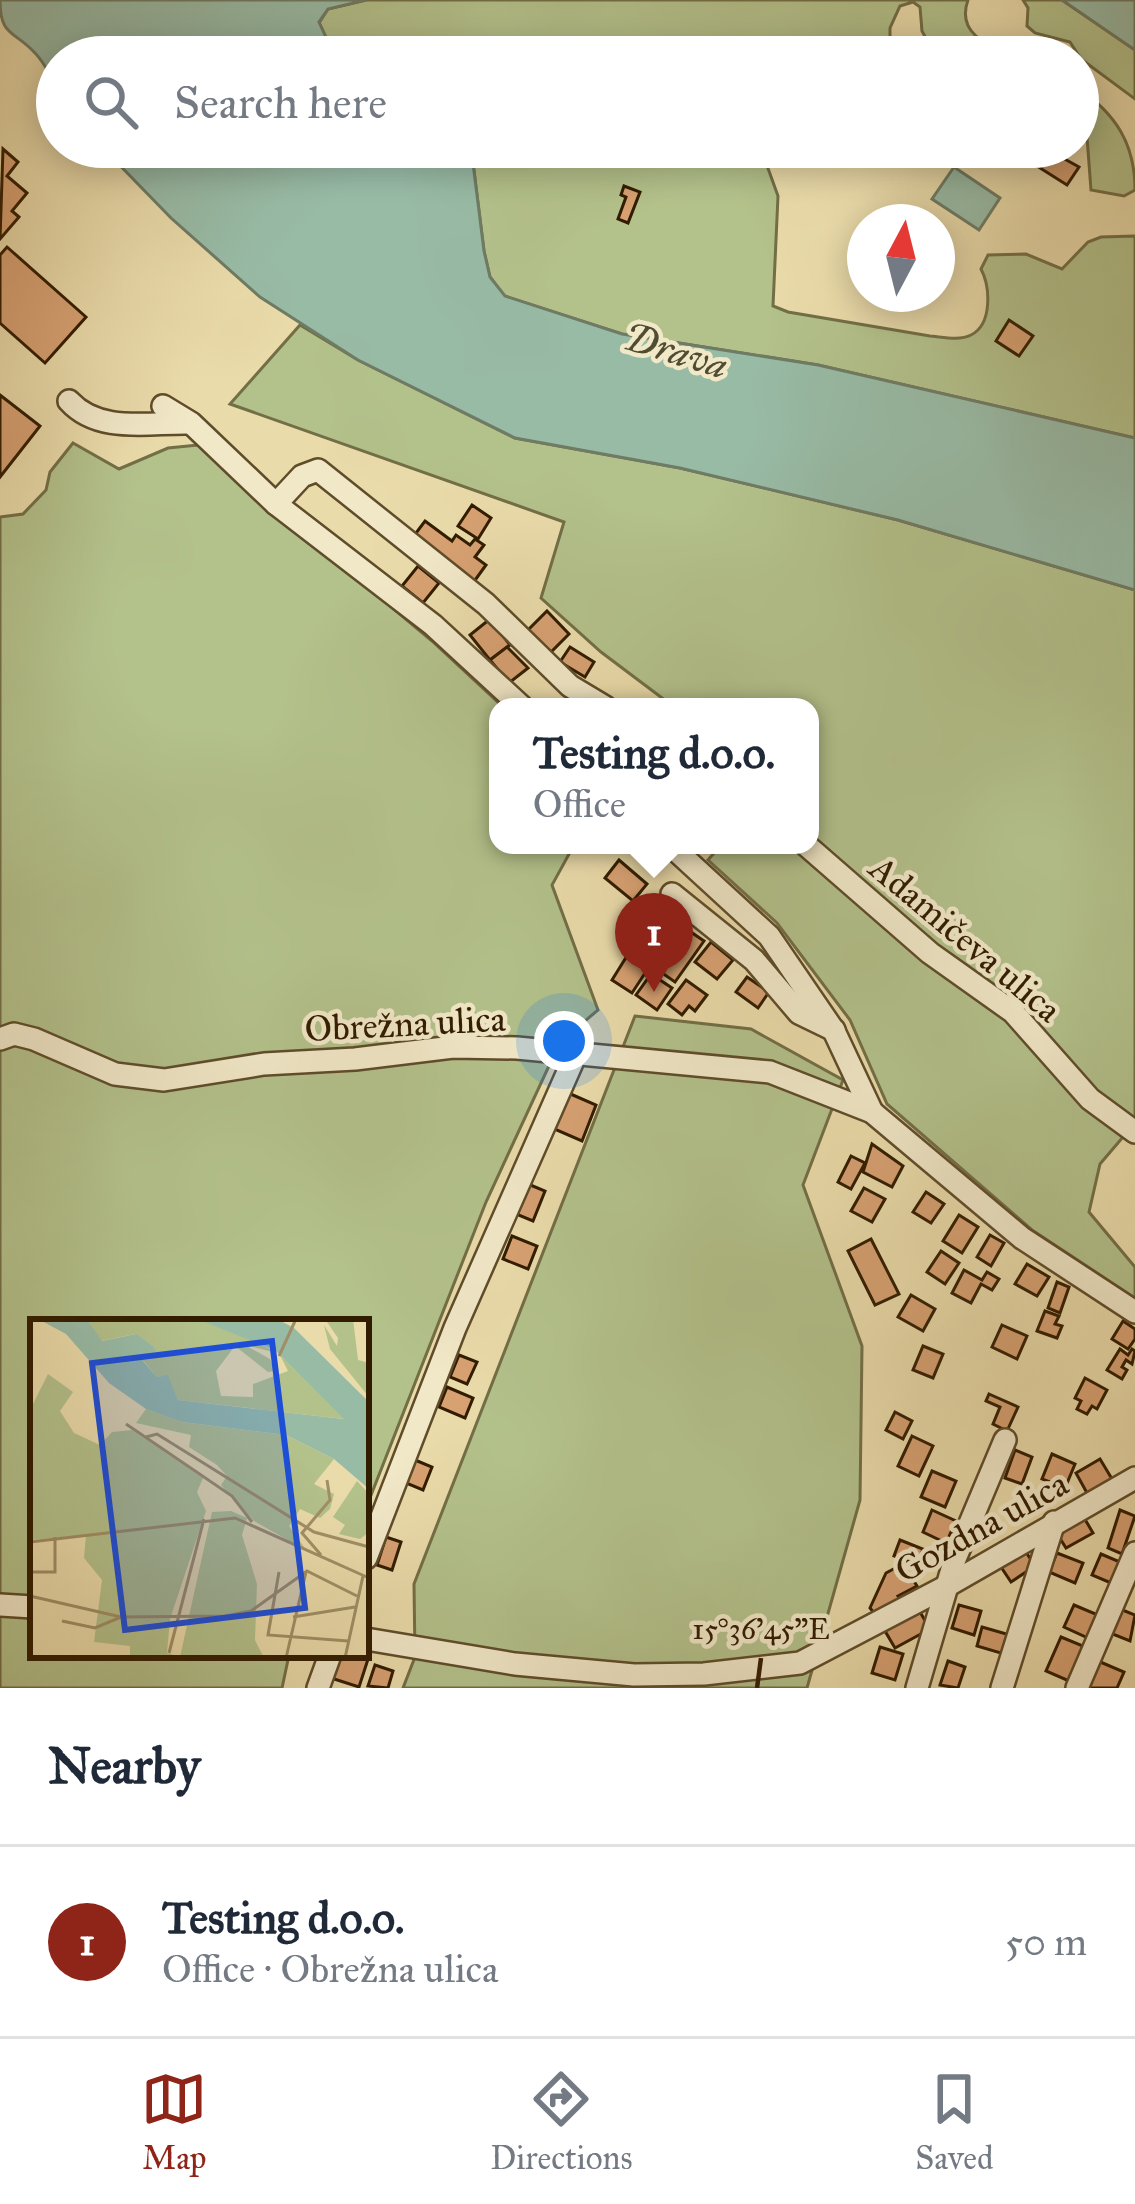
<!DOCTYPE html>
<html lang="en">
<head>
<meta charset="utf-8">
<style>
  body { margin:0; font-family:"IM FELL Great Primer",serif; background:#f6f6f7; color:#1f2937 }
  .compass { position:absolute; left:847px; top:204px; width:108px; height:108px; border-radius:50%; background:#fff; box-shadow:0 6px 30px #0003; rotate:7deg }
  .you { position:absolute; left:564px; top:1041px; width:42px; height:42px; margin:-30px; border:9px solid #fff; border-radius:50%; background:#1a73e8; box-shadow:0 0 0 18px #1a73e833 }
  .badge { display:grid; place-items:center; width:78px; height:78px; border-radius:50%; background:#8f2418; color:#fff; font-size:39px; font-weight:700 }
  .pin { position:absolute; translate:-50% -99px; filter:drop-shadow(0 3px 6px #0008) }
  .pin::after { content:''; position:absolute; top:63px; width:42px; height:36px; background:inherit; clip-path:polygon(0 0,100% 0,50% 100%) }
  .popup { position:absolute; left:489px; top:698px; width:330px; height:156px; box-sizing:border-box; display:grid; place-content:center; border-radius:24px; background:#fff; filter:drop-shadow(0 3px 9px #0005); font-size:39px; white-space:nowrap; color:#747a83 }
  .popup b { font-size:45px; color:#1f2937 }
  .popup::after { content:''; position:absolute; left:50%; top:100%; margin-left:-24px; border:24px solid transparent; border-top-color:#fff }
  .list { margin:0; padding:0; list-style:none }
  h2 { display:flex; justify-content:space-between; align-items:center; height:156px; margin:0; padding:0 48px; font-size:51px }
  h2 small { font-size:39px; font-weight:400; color:#747a83 }
  .list li { display:grid; grid-template-columns:78px 1fr auto; gap:36px; align-items:center; box-sizing:border-box; height:192px; padding:0 48px; border-top:3px solid #e0e1e3 }
  .list b { display:block; font-size:45px; white-space:nowrap }
  .list p { margin:0; font-size:39px; white-space:nowrap; color:#747a83 }
  .list em { font-size:39px; font-style:normal; color:#747a83 }
  .icon { flex:none; width:66px; height:66px; fill:none; stroke:currentColor; stroke-width:2; stroke-linecap:round; stroke-linejoin:round }
  .map { position:relative; flex:none; width:1135px; height:1688px; overflow:hidden }
  .search { position:absolute; background:#fff; box-shadow:0 6px 30px #0003; left:36px; right:36px; top:36px; height:132px; display:flex; align-items:center; gap:30px; box-sizing:border-box; padding:0 42px; border-radius:66px; color:#747a83; font-size:45px }
  .sheet { height:348px; background:#fff }
  nav { display:flex; justify-content:space-around; align-items:center; box-sizing:border-box; height:168px; border-top:3px solid #e0e1e3; background:#fff; font-size:33px; color:#747a83 }
  nav a { display:grid; justify-items:center; gap:6px }
  nav .on { color:#8f2418 }
  .map>svg:first-child { display:block }
  .green { fill:#b3c18b; stroke:#726e46; stroke-width:3 }
  .water { fill:#98bba6; stroke:#6f7b64; stroke-width:3 }
  .building { fill:#d7a172; stroke:#311c00; stroke-width:3 }
  .lines { fill:none; stroke-linecap:round; stroke-linejoin:round }
  .minor-casing { stroke:#5f4c2a; stroke-width:26 }
  .minor { stroke:#f1e8c8; stroke-width:21 }
  .ticks { fill:none; stroke:#311c00; stroke-width:4.5 }
  .labels { text-anchor:middle; stroke-width:9; stroke-linejoin:round; paint-order:stroke }
  .street-label { font-size:36px; fill:#311c00; stroke:#f1e8c8 }
  .water-label { font-size:39px; font-style:italic; fill:#504c32; stroke:#f1e8c8 }
  .inset-road { fill:none; stroke:#a08f66; stroke-width:3 }
  .view { fill:#1d4ed8; fill-opacity:0.15; stroke:#1d4ed8; stroke-width:6 }
  .inset-edge { fill:none; stroke:#311c00; stroke-width:6 }
  .ticks-label { font-size:30px; text-anchor:middle; fill:#311c00; stroke:#f1e8c8; stroke-width:9; stroke-linejoin:round; paint-order:stroke }
</style>
</head>
<body>
<div class="map">
<svg width="1135" height="1688" viewBox="0 0 1135 1688">
  <rect width="100%" height="100%" fill="#eadbaa"/>
  <filter id="stains"><feTurbulence type="fractalNoise" baseFrequency=".00167" numOctaves="4"/><feColorMatrix values="0 0 0 0 .2 0 0 0 0 .09 0 0 0 0 .02 0 0 0 .5 -.17"/></filter>
  <radialGradient id="worn" r=".72"><stop offset=".6" stop-color="#630" stop-opacity="0"/><stop offset="1" stop-color="#630" stop-opacity=".3"/></radialGradient>
  <g class="green">
    <path d="M366,0H968C956,33 987,45 1014,57H936L922,31L920,7L913,2L900,6L890,28V39L867,45L861,54L845,52L838,57H335L319,23L328,9Z"/>
    <polygon points="1023,0 1062,0 1135,50 1135,99 1081,59 1070,42 1035,33 1027,26 1028,8"/>
    <path d="M1078,88C1116,114 1135,144 1135,190L1124,196L1091,190L1087,137L1078,133Z"/>
    <path d="M471,147H766L765,160L778,196L773,306L788,312L930,336C943,337 959,341 971,335C993,324 990,286 981,269L988,255L1026,254L1062,269L1088,242L1101,237L1135,236V438L818,365L622,334L504,296L490,277L484,251Z"/>
    <polygon points="300,325 358,360 515,438 680,468 898,520 1135,590 1135,1123 1100,1164 1089,1212 1135,1267 1135,1298 1032,1230 887,1104 850,1020 777,923 708,860 721,845 810,845 810,707 674,707 601,652 541,598 564,522 230,404"/>
    <polygon points="73,443 119,469 168,448 198,445 432,641 503,707 498,707 498,845 574,845 552,885 598,1010 560,1042 486,1202 366,1508 366,1322 33,1322 33,1655 289,1655 282,1688 0,1688 0,517 23,514 46,490 50,472"/>
    <polygon points="635,1016 751,1029 843,1080 803,1185 862,1346 860,1500 807,1688 403,1688 415,1657 414,1584"/>
  </g>
  <g class="water">
    <path d="M0,0H366L328,9L319,22L335,57H57V86C50,75 44,62 35,53C14,30 0,37 0,0Z"/>
    <polygon points="1062,0 1135,0 1135,50"/>
    <polygon points="102,147 471,147 484,251 490,277 505,296 622,334 818,365 1135,438 1135,590 898,520 680,468 515,438 358,360 260,297 171,218"/>
    <polygon points="954,167 1000,198 979,230 932,199"/>
  </g>
  <g class="building">
    <polygon points="1007,147 1043,147 1079,167 1067,185"/>
    <polygon points="3,149 18,162 7,176 27,193 12,211 19,217 0,239"/>
    <polygon points="624,186 640,192 628,223 618,219 626,197 621,195"/>
    <polygon points="7,247 86,317 45,363 0,323 0,255"/>
    <polygon points="1009,320 1033,336 1019,356 996,341"/>
    <polygon points="0,395 40,426 0,477"/>
    <polygon points="472,505 491,518 478,539 458,526"/>
    <polygon points="425,521 452,541 456,535 470,545 475,539 484,545 475,557 486,565 473,583 413,537"/>
    <polygon points="418,566 439,583 423,603 402,586"/>
    <polygon points="547,611 569,634 547,656 525,633"/>
    <polygon points="490,619 510,645 490,660 470,635"/>
    <polygon points="507,647 528,668 509,683 490,660"/>
    <polygon points="570,647 594,662 585,677 560,662"/>
    <polygon points="619,860 647,884 633,901 605,878"/>
    <polygon points="657,909 682,926 668,947 643,930"/>
    <polygon points="682,926 704,941 675,982 655,968 664,955 670,959 675,952 668,947"/>
    <polygon points="711,942 733,960 717,979 695,962"/>
    <polygon points="630,951 651,964 632,993 612,980"/>
    <polygon points="651,974 672,988 657,1010 636,995"/>
    <polygon points="747,977 769,992 758,1008 736,992"/>
    <polygon points="686,980 707,995 695,1011 689,1006 682,1015 668,1004"/>
    <polygon points="566,1092 596,1105 582,1141 552,1128"/>
    <polygon points="872,1144 903,1166 892,1187 863,1172"/>
    <polygon points="851,1156 865,1163 851,1189 838,1182"/>
    <polygon points="528,1184 545,1191 533,1221 516,1214"/>
    <polygon points="864,1188 885,1199 872,1222 851,1211"/>
    <polygon points="926,1192 944,1204 931,1223 913,1212"/>
    <polygon points="959,1215 978,1227 962,1253 943,1241"/>
    <polygon points="990,1235 1004,1243 991,1266 977,1257"/>
    <polygon points="512,1236 537,1246 528,1269 503,1259"/>
    <polygon points="871,1239 899,1294 875,1305 848,1251"/>
    <polygon points="941,1251 959,1263 945,1284 927,1272"/>
    <polygon points="1027,1264 1049,1277 1037,1296 1015,1284"/>
    <polygon points="964,1270 982,1280 987,1272 999,1279 992,1290 981,1284 971,1303 952,1293"/>
    <polygon points="1057,1282 1069,1287 1060,1313 1048,1308"/>
    <polygon points="911,1295 935,1309 923,1331 898,1317"/>
    <polygon points="1045,1311 1059,1316 1055,1324 1062,1326 1057,1338 1037,1331"/>
    <polygon points="1123,1321 1135,1329 1135,1339 1128,1349 1112,1339"/>
    <polygon points="1002,1325 1027,1336 1017,1359 992,1347"/>
    <polygon points="923,1346 943,1354 933,1378 913,1370"/>
    <polygon points="1120,1349 1128,1355 1132,1349 1135,1351 1132,1364 1126,1360 1122,1367 1127,1370 1122,1379 1107,1370"/>
    <polygon points="459,1355 477,1362 467,1384 450,1377"/>
    <polygon points="1085,1378 1107,1390 1097,1409 1092,1406 1087,1414 1077,1409 1081,1401 1075,1398"/>
    <polygon points="447,1387 473,1398 465,1418 439,1407"/>
    <polygon points="989,1394 1018,1407 1007,1431 993,1424 1000,1407 986,1401"/>
    <polygon points="895,1412 912,1421 903,1439 886,1430"/>
    <polygon points="912,1436 933,1446 919,1476 898,1466"/>
    <polygon points="1015,1450 1032,1457 1022,1484 1005,1478"/>
    <polygon points="1052,1454 1075,1464 1065,1488 1042,1479"/>
    <polygon points="1100,1459 1112,1479 1087,1493 1076,1473"/>
    <polygon points="415,1460 432,1467 423,1490 406,1483"/>
    <polygon points="932,1471 956,1481 945,1507 921,1497"/>
    <polygon points="932,1510 956,1521 946,1543 923,1532"/>
    <polygon points="1120,1510 1135,1516 1122,1554 1108,1548"/>
    <polygon points="1083,1516 1093,1533 1066,1548 1056,1532"/>
    <polygon points="386,1537 401,1542 392,1570 377,1565"/>
    <polygon points="900,1540 923,1549 917,1565 894,1556"/>
    <polygon points="1024,1549 1035,1566 1011,1582 999,1564"/>
    <polygon points="1057,1553 1083,1563 1075,1583 1049,1572"/>
    <polygon points="1101,1554 1120,1562 1111,1583 1092,1575"/>
    <polygon points="903,1564 917,1586 898,1596 902,1602 875,1614 870,1608 886,1573"/>
    <polygon points="959,1605 981,1611 974,1635 952,1628"/>
    <polygon points="1074,1605 1098,1615 1088,1638 1064,1627"/>
    <polygon points="1120,1609 1135,1615 1130,1641 1110,1633"/>
    <polygon points="920,1612 930,1629 895,1648 885,1631"/>
    <polygon points="982,1627 1010,1635 1004,1654 977,1646"/>
    <polygon points="1061,1637 1083,1646 1069,1681 1046,1671"/>
    <polygon points="880,1647 903,1654 895,1680 872,1673"/>
    <polygon points="366,1651 370,1653 359,1687 331,1678 339,1655 366,1655"/>
    <polygon points="948,1661 965,1667 958,1688 940,1685"/>
    <polygon points="1098,1661 1124,1672 1117,1688 1086,1688"/>
    <polygon points="375,1665 393,1671 388,1688 368,1686"/>
  </g>
  <g class="lines">
    <defs>
      <g id="minor">
        <path d="M69,401C99,434 149,422 190,423"/>
        <polyline points="163,406 191,423 276,504 433,625 522,707"/>
        <polyline points="276,504 302,476 318,470 486,604 570,686 605,707"/>
        <polyline points="670,845 769,936 834,1031 872,1112"/>
        <polyline points="806,845 930,953 1013,1012 1090,1099 1135,1132"/>
        <polyline points="672,894 754,960 799,1013 834,1030"/>
        <polyline points="0,1039 14,1034 34,1039 115,1074 164,1080 264,1064 355,1059 453,1047 517,1048 770,1072 872,1112 1022,1238 1135,1312"/>
        <polyline points="366,1558 455,1328 575,1056"/>
        <polyline points="0,1605 33,1607"/>
        <polyline points="366,1639 515,1664 634,1675 704,1674 800,1663 947,1586 1135,1478"/>
        <polyline points="318,1688 330,1655"/>
        <polyline points="917,1688 955,1559 1005,1440"/>
        <polyline points="1002,1688 1054,1522"/>
        <polyline points="1077,1688 1135,1553"/>
      </g>
    </defs>
    <use href="#minor" class="minor-casing"/>
    <use href="#minor" class="minor"/>
  </g>
  <path class="ticks" d="M757,1688L761,1658"/>
  <g class="labels">
    <g class="street-label">
      <text transform="translate(966 938) rotate(40)" y="13">Adamičeva ulica</text>
      <text transform="translate(405 1023) rotate(-3)" y="13">Obrežna ulica</text>
      <text transform="translate(981 1526) rotate(-29)" y="13">Gozdna ulica</text>
    </g>
    <g class="water-label">
      <text transform="translate(676 350) rotate(17)" y="14">Drava</text>
    </g>
  </g>
  <g transform="translate(30 1319)">
    <rect width="339" height="339" fill="#eadbaa"/>
    <path d="M167,0L222,20L247,34L215,26L240,40L245,52L238,53L205,27L186,52L191,77L223,78V65L258,52L250,36L315,100L148,81L138,57L127,58L113,41L124,34L122,26L105,15L71,22L59,3ZM295,0H323L328,41L339,44V78L300,30L294,6L307,27L308,19ZM18,55L43,73L30,92L44,114L70,126L82,113L102,111L173,159L167,173L176,192L140,300L137,334L150,338L182,193L201,192L217,199L212,216L227,265L225,321L234,339H100V327L64,323L72,261L54,239L56,216L0,221V91ZM116,90L152,103L256,116L304,140L284,165L304,175L300,190L290,199L270,190L259,207L277,232L224,202L191,166L197,157L187,146L159,128L161,116L106,104ZM327,162L339,175V213L330,220L309,215L315,206L303,198Z" fill="#b3c18b"/>
    <path d="M67,0L59,3L72,22L106,15L122,26L126,32L113,42L127,58L138,56L148,81L314,100L245,31L167,0H247L264,9L339,83V170L304,140L256,116L152,103L116,90L79,64L36,15L10,1Z" fill="#98bba6"/>
    <path class="inset-road" d="M249,37L266,0M96,105L202,177L222,203M116,118L127,115L284,213L339,228M0,223L205,199L339,259M291,236L272,214L300,181L297,161M0,253H25V218M249,253L238,316L318,322M0,277L91,298L195,297L221,292L277,252L327,277M263,298L325,288M32,302L65,309L91,298M139,334L174,200M256,339L276,253M315,339L333,257"/>
    <path class="view" d="M242,22L275,289L95,311L62,44Z"/>
    <rect width="339" height="339" class="inset-edge"/>
  </g>
  <g class="ticks-label">
    <text x="761" y="1639">15°36'45"E</text>
  </g>
  <rect width="100%" height="100%" filter="url(#stains)"/>
  <rect width="100%" height="100%" fill="url(#worn)"/>
</svg>
<svg class="compass" viewBox="-18 -18 36 36"><path d="M0-13l5 13h-10z" fill="#e53935"/><path d="M0 13l5-13h-10z" fill="#747a83"/></svg>
<div class="you"></div>
<div class="pin badge" style="left:654px;top:992px">1</div>
<div class="popup"><b>Testing d.o.o.</b>Office</div>
<div class="search"><svg class="icon" aria-label="search" viewBox="0 0 24 24"><circle cx="10" cy="10" r="6"/><path d="M15 15l6 6"/></svg>Search here</div>
</div>
<section class="sheet">
<h2>Nearby<small></small></h2>
<ul class="list">
<li><span class="badge">1</span><div><b>Testing d.o.o.</b><p>Office · Obrežna ulica</p></div><em>50 m</em></li>
</ul>
</section>
<nav>
<a class="on"><svg class="icon" aria-label="map" viewBox="0 0 24 24"><path d="M3 6l6-2 6 2 6-2v14l-6 2-6-2-6 2zM9 4v14M15 6v14"/></svg>Map</a>
<a><svg class="icon" aria-label="directions" viewBox="0 0 24 24"><path d="M12 3l9 9-9 9-9-9zM9 14v-3h6M13 9l2 2-2 2"/></svg>Directions</a>
<a><svg class="icon" aria-label="saved" viewBox="0 0 24 24"><path d="M7 4h10v16l-5-4-5 4z"/></svg>Saved</a>
</nav>
</body>
</html>
